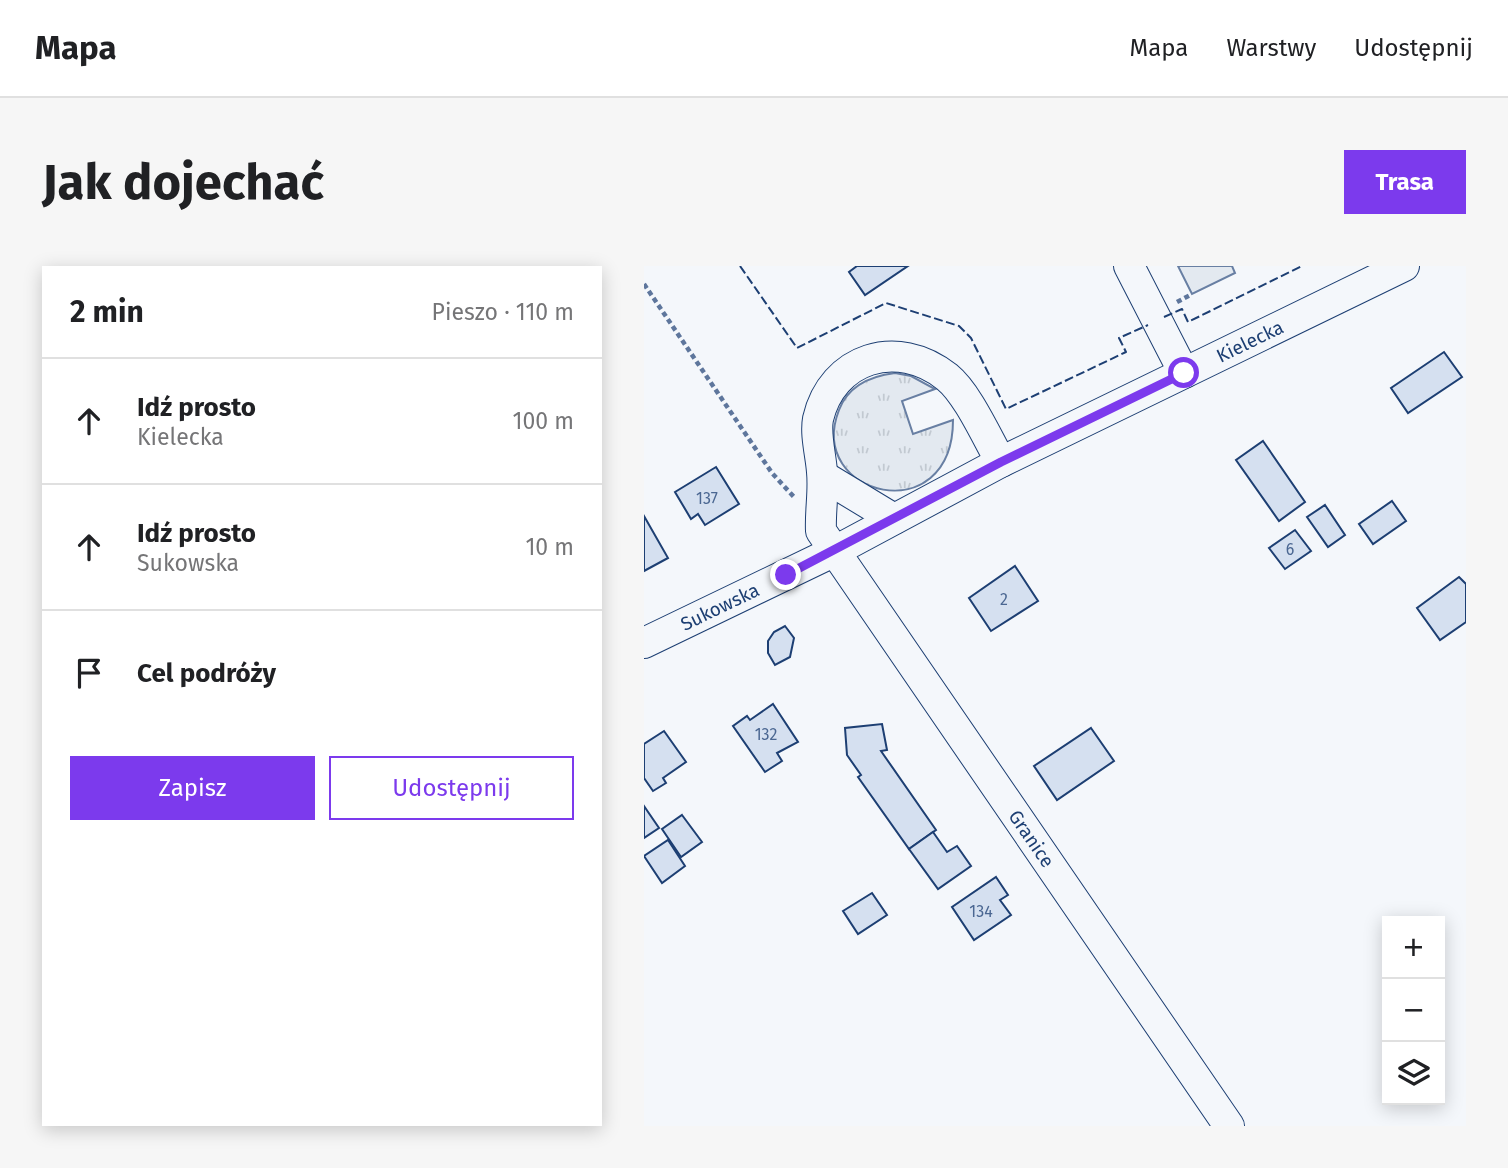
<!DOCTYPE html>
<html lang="pl">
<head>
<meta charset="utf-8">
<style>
  body { margin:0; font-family:"Fira Sans",sans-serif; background:#f6f6f6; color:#202124 }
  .controls { position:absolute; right:21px; bottom:21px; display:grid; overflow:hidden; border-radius:0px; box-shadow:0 4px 18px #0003 }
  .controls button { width:63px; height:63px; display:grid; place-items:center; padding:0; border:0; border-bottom:2px solid #e0e0e0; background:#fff; color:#202124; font:35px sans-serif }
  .stop { position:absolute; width:21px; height:21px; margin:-16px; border:5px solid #7c3aed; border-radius:50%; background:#fff }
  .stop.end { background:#7c3aed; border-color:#fff; box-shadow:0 2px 7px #0008 }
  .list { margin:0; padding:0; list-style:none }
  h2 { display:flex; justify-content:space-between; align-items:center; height:91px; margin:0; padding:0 28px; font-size:30px }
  h2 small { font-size:23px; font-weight:400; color:#757577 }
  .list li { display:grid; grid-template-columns:46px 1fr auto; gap:21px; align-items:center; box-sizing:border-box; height:126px; padding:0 28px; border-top:2px solid #e0e0e0 }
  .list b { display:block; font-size:26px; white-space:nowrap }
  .list p { margin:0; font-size:23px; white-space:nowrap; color:#757577 }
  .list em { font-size:23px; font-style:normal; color:#757577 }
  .actions { display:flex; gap:14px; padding:21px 28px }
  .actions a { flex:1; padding:16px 0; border:2px solid #7c3aed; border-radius:0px; text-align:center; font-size:24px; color:#7c3aed }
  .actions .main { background:#7c3aed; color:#fff }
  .icon { flex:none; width:38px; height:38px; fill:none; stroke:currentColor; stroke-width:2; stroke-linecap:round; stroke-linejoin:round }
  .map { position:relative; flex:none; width:822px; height:860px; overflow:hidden; border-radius:0px }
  header { display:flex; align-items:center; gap:42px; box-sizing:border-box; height:98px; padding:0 35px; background:#fff; border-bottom:2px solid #e0e0e0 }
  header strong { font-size:33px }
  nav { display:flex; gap:38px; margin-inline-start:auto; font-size:24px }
  .intro { display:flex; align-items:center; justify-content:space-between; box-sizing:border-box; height:168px; padding:0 42px }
  h1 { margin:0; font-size:49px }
  .button { padding:18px 32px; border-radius:0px; background:#7c3aed; color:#fff; font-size:24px; font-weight:700 }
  main { display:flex; gap:42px; padding:0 42px }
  aside { flex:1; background:#fff; border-radius:0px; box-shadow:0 4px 18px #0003 }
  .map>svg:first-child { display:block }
  .grass { fill:url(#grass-tufts); stroke:#687fa3; stroke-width:2 }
  .pitch { fill:#e3e9f0; stroke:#687fa3; stroke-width:2 }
  .building { fill:#d5e0f0; stroke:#1d3f73; stroke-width:2 }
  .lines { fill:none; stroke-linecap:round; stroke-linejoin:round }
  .minor-casing { stroke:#1d3f73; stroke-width:32 }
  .path { stroke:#5e769c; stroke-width:4.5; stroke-dasharray:5 3.5; stroke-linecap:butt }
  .minor { stroke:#f4f7fb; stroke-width:30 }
  .fence { stroke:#1d3f73; stroke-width:2; stroke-dasharray:9 3.5; stroke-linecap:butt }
  .route { stroke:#7c3aed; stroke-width:9 }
  .labels { text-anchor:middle; stroke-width:5; stroke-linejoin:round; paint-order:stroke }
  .number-label { font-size:16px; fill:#4b6792 }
  .street-label { font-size:19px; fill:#1d3f73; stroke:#f4f7fb }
</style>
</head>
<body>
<header>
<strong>Mapa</strong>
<nav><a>Mapa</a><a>Warstwy</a><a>Udostępnij</a></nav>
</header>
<div class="intro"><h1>Jak dojechać</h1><a class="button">Trasa</a></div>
<main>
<aside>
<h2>2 min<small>Pieszo · 110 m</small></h2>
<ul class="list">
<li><svg class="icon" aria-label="ahead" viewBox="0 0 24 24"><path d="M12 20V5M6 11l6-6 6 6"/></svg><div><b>Idź prosto</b><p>Kielecka</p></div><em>100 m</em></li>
<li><svg class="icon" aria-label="ahead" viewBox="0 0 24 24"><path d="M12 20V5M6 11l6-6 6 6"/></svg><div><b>Idź prosto</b><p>Sukowska</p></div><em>10 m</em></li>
<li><svg class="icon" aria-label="arrive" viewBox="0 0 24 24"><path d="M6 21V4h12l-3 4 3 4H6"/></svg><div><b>Cel podróży</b></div></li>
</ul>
<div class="actions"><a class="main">Zapisz</a><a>Udostępnij</a></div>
</aside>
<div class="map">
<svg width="822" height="860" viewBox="0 0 822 860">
  <defs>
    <pattern id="grass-tufts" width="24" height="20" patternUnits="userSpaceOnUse" patternTransform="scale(1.75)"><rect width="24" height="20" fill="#e3e9f0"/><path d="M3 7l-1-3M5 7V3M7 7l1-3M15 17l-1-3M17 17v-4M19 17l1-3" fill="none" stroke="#c2c9d1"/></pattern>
  </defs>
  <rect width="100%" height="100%" fill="#f4f7fb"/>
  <path class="grass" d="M251,107L267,110L291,123L258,135L269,168L309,154C309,266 161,231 195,144C204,120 227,110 251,107Z"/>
  <polygon class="pitch" points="534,0 588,0 591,7 548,28"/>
  <g class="building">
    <polygon points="213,0 264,0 221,29 205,6"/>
    <polygon points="800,86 818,111 764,147 747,122"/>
    <polygon points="619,175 661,236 635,255 592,194"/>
    <polygon points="72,201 95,238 61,259 54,248 47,253 31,226"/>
    <polygon points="748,235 762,255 729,278 715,258"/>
    <polygon points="681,239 701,269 684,281 663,251"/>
    <polygon points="0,250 24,292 0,305"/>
    <polygon points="651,264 667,285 641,303 625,282"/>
    <polygon points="371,300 394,335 347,365 325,332"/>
    <polygon points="815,311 822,318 822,356 796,374 773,342"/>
    <polygon points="141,360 150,372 146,391 131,399 124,387 124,375 130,366"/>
    <polygon points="129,438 154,476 133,487 138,495 121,506 89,460 103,450 106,454"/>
    <polygon points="238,458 243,484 237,485 292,564 265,583 214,511 217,509 203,489 201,462"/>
    <polygon points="447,462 470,495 413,534 390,500"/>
    <polygon points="20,465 42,496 19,512 22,517 9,525 0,512 0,478"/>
    <polygon points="0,540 15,562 0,572"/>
    <polygon points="38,549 58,576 37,591 18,563"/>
    <polygon points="289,566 303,586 313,580 327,600 294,623 265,583"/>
    <polygon points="24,574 41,600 18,617 0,590"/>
    <polygon points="352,611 364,629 356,634 367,649 330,674 308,641"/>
    <polygon points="228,627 243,649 214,668 199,645"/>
  </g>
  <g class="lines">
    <defs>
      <g id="minor">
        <polyline points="485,0 540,107"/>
        <path id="s1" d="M357,196C343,172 324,128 303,111C253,71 188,92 174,153C171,169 177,190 178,206C180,226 176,245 177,265L585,860"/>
        <polyline points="179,210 250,253"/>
        <path id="s2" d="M0,377L191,285L357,196L760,0"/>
      </g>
    </defs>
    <use href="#minor" class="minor-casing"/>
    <g class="path">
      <polyline points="0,18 128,207 150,231"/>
      <polyline points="533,36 548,28"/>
    </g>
    <use href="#minor" class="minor"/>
    <g class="fence">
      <polyline points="96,0 153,82 242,37 315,60 327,72 362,143 482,86 475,72 504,59"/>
      <polyline points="520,51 538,43 544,56 658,0"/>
    </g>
  </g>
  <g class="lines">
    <polyline class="route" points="142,309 357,196 540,107"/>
  </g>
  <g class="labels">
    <g class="number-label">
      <text x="63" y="238">137</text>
      <text x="646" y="289">6</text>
      <text x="360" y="339">2</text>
      <text x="122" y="474">132</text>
      <text x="337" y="651">134</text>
    </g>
    <g class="street-label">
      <text dy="7" stroke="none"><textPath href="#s2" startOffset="677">Kielecka</textPath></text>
      <text dy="7" stroke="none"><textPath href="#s2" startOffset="84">Sukowska</textPath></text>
      <text dy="7" stroke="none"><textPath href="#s1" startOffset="751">Granice</textPath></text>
    </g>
  </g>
</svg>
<div class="controls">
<button>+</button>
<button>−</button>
<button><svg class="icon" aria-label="layers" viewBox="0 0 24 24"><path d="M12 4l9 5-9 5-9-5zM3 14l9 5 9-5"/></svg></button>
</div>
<div class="stop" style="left:540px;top:107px"></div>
<div class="stop end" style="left:142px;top:309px"></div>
</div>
</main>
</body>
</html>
